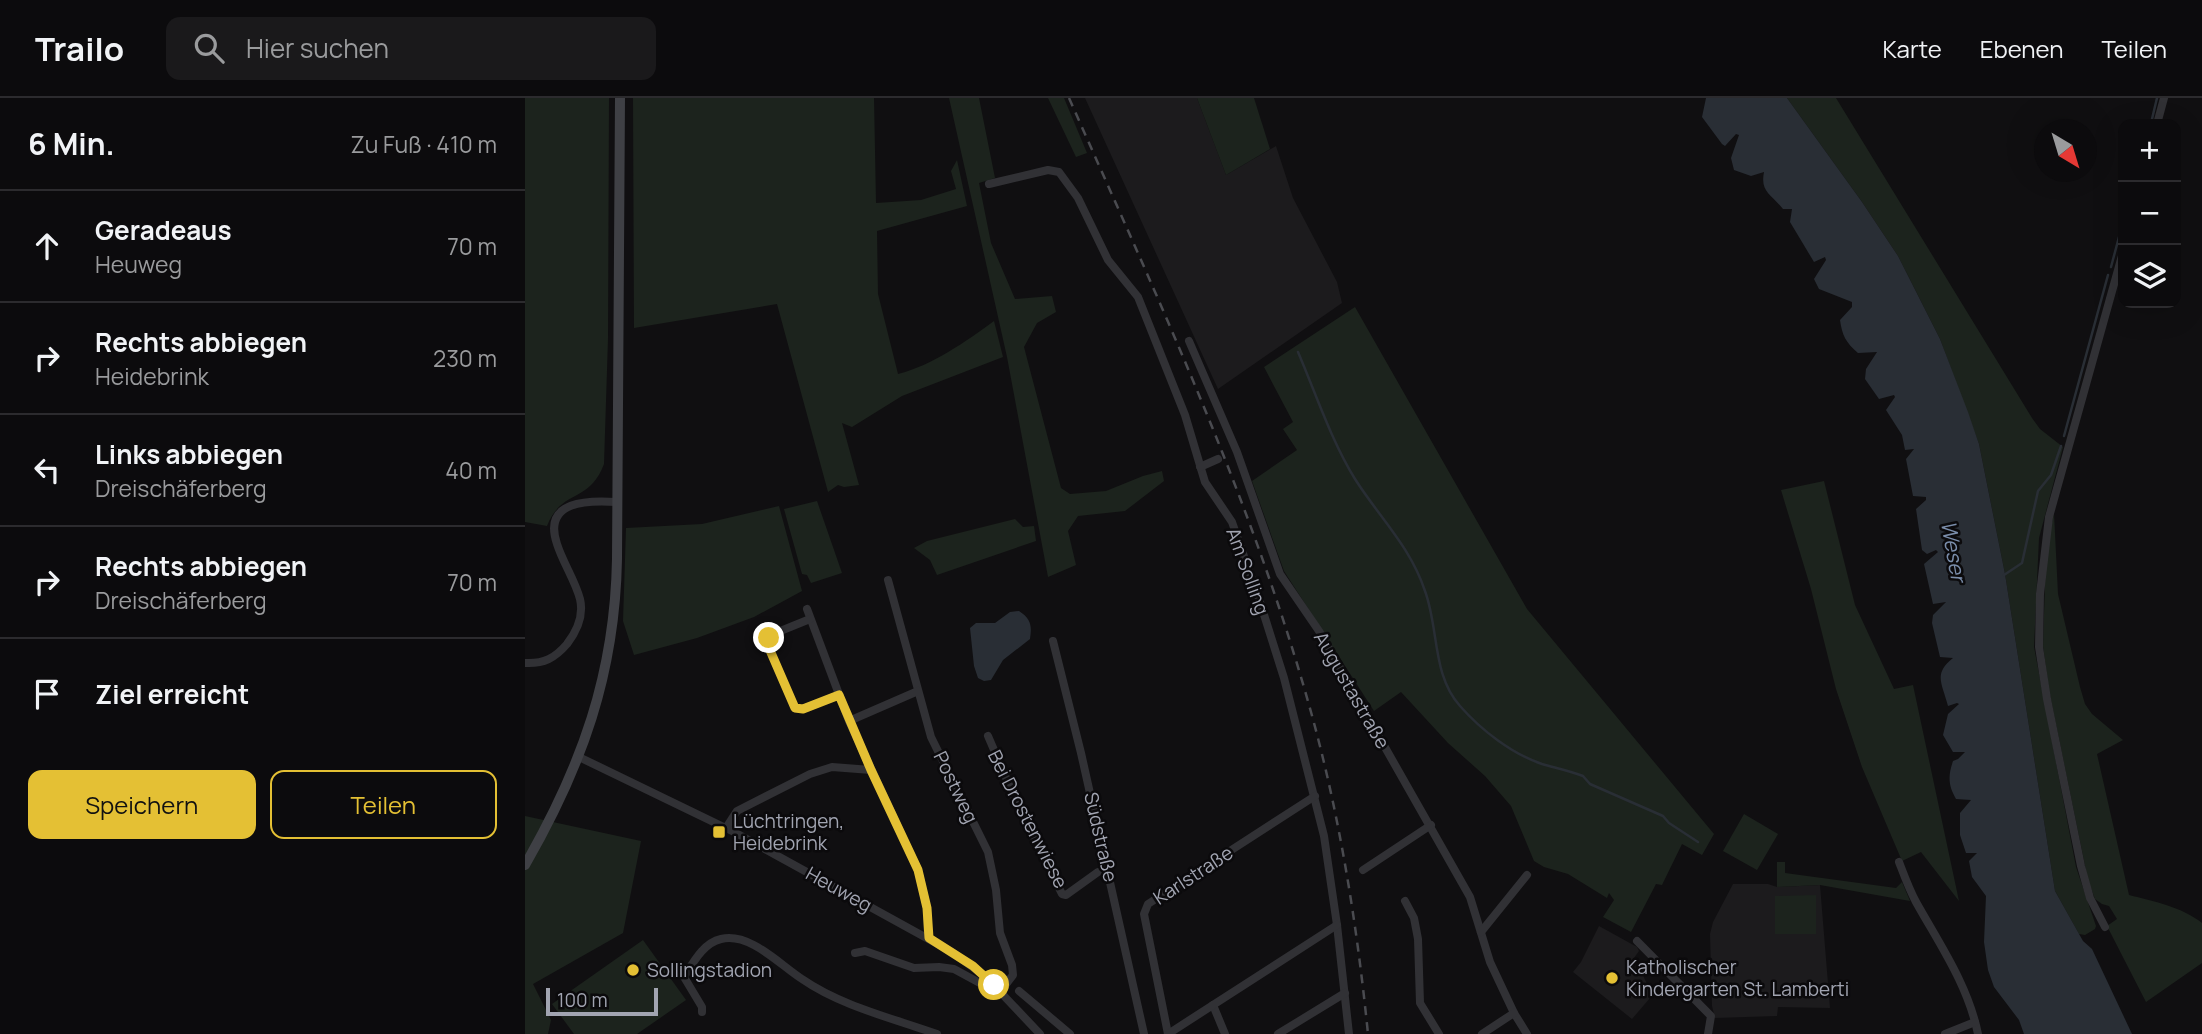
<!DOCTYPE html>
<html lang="de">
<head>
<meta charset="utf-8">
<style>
  body { margin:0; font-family:Manrope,sans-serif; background:#1a191b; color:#f1f3f6 }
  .controls { position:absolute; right:21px; top:21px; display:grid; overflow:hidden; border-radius:14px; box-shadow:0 7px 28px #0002 }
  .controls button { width:63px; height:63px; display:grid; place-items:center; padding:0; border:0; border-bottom:2px solid #2c2b2e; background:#0c0b0d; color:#f1f3f6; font:35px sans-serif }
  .compass { position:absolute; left:1509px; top:21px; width:63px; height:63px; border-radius:50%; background:#0c0b0d; box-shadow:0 7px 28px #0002; rotate:142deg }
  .scale { position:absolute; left:21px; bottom:18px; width:112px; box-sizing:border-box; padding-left:7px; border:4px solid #a1a4b1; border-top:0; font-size:19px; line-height:24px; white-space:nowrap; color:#a1a4b1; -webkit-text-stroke:5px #0b0a0c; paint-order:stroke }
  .stop { position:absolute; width:21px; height:21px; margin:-16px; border:5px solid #e4c034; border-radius:50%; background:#fff }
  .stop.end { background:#e4c034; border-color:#fff; box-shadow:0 2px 7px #0008 }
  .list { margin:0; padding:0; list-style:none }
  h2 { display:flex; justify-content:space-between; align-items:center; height:91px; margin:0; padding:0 28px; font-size:30px }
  h2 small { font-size:23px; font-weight:400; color:#9a9b9d }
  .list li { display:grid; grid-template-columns:46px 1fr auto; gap:21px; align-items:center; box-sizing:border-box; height:112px; padding:0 28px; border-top:2px solid #2c2b2e }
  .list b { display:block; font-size:26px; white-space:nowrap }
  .list p { margin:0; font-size:23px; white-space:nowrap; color:#9a9b9d }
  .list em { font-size:23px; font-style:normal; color:#9a9b9d }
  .actions { display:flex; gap:14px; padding:21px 28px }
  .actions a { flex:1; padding:16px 0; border:2px solid #e4c034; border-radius:14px; text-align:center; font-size:24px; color:#e4c034 }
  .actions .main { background:#e4c034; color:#111 }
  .icon { flex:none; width:38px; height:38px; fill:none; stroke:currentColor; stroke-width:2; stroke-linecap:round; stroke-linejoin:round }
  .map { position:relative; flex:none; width:1677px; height:936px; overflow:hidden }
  header { display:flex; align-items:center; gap:42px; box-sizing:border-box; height:98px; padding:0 35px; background:#0c0b0d; border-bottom:2px solid #2c2b2e }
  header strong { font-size:33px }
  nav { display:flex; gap:38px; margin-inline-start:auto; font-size:24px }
  .search { width:490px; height:63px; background:#1a191b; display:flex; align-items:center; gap:18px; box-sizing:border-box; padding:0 24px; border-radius:14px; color:#9a9b9d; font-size:26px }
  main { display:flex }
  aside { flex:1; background:#0c0b0d }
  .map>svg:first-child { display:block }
  .built { fill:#1c1b1d }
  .green { fill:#1c231d }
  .water { fill:#292e35 }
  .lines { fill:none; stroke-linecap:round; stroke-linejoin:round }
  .stream { stroke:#292e35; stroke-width:2.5 }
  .minor { stroke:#313135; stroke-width:8 }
  .secondary { stroke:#3f4045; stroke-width:10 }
  .rail { stroke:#4a4b50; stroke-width:2.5; stroke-dasharray:9 7; stroke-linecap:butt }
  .route { stroke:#e4c034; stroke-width:9 }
  .poi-dot { fill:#e4c034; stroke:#0b0a0c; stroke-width:2.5 }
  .labels { text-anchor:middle; stroke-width:5; stroke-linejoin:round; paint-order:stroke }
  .street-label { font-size:19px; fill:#a1a4b1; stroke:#0b0a0c }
  .poi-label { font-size:19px; fill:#a1a4b1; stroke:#0b0a0c; text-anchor:start }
  .water-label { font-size:21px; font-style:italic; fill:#7a8daa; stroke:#0b0a0c }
</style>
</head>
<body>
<header>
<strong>Trailo</strong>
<div class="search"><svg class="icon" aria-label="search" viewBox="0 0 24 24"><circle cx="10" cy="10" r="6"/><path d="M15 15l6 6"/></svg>Hier suchen</div>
<nav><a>Karte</a><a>Ebenen</a><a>Teilen</a></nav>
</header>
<main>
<aside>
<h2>6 Min.<small>Zu Fuß · 410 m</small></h2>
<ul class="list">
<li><svg class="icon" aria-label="ahead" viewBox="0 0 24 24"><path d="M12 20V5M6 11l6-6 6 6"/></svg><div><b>Geradeaus</b><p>Heuweg</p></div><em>70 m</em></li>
<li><svg class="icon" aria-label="right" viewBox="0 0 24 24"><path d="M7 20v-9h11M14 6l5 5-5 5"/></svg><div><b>Rechts abbiegen</b><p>Heidebrink</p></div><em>230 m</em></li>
<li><svg class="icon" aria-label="left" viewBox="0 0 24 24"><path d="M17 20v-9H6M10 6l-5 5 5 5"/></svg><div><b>Links abbiegen</b><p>Dreischäferberg</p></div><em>40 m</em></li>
<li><svg class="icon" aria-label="right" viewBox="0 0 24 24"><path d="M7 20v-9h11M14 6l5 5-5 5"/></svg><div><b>Rechts abbiegen</b><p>Dreischäferberg</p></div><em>70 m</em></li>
<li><svg class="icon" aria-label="arrive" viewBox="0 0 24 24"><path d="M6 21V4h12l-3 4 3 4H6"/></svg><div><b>Ziel erreicht</b></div></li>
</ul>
<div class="actions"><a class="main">Speichern</a><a>Teilen</a></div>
</aside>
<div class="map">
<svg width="1677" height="936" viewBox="0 0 1677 936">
  <rect width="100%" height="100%" fill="#100f11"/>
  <g class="built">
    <polygon points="560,0 672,0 701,77 751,48 768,100 812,184 817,205 693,291"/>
    <polygon points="1208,786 1243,786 1252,789 1295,787 1305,910 1253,909 1252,918 1190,920 1187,908 1185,836 1188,824"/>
    <polygon points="1074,828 1112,849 1114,853 1106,864 1110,871 1115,871 1122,886 1131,893 1107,921 1048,874 1056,864"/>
  </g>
  <g class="green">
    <path d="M0,0H84L83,241L79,366C64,406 37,390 22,428L0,424Z"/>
    <path d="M108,0H349L351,105L396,102L431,91L426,73L432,62L442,108L352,133L353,196L373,276C408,267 440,244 469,223L478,259L377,298L327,329L317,325L334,387L319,389L313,387L303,394L252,206L109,230Z"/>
    <polygon points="424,0 454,0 470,80 454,85 466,145 490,201 527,198 531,214 512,225 499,249 536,390 545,396 581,393 618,378 637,373 639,383 600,413 553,418 543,433 551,467 523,479 482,259"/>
    <polygon points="523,0 539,0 562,55 551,59"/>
    <polygon points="672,0 729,0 745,51 701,77"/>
    <polygon points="1262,0 1311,0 1507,320 1515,331 1538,349 1514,440 1509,549 1551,769 1571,828 1570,831 1560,837 1554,836 1530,793 1480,476 1454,346 1415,241 1373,158 1337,104"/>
    <polygon points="830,209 1002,511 1189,736 1177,757 1157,746 1137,787 1131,786 1106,834 1078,819 1089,802 1084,795 1082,800 1043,776 1019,769 1009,763 986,708 960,678 923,645 876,594 849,613 759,473 727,383 772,352 758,331 768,324 739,269"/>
    <polygon points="1299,383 1330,507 1369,591 1388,587 1434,803 1396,754 1377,763 1337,669 1311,591 1286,491 1256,392"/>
    <polygon points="292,403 317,475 286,485 282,477 277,476 259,411"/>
    <polygon points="254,408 277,493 229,519 172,540 109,557 98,523 101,430 177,426"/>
    <path d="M1529,415L1533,496L1555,589L1560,606L1567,616L1598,642L1572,656L1604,797C1628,803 1657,809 1677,825V865L1621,904L1582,828L1592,821L1584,808L1577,806L1570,801L1563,782L1524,592L1518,548L1521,454Z"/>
    <polygon points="490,421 498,429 509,428 511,443 412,477 405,462 389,450 402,443"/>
    <polygon points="1219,716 1253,736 1232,772 1198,753"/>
    <polygon points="0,718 116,743 98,835 8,886 26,922 23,936 0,936"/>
    <polygon points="1252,764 1260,764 1260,775 1371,790 1377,784 1385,803 1295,787 1252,789"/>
    <polygon points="1291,797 1291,836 1250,836 1250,798"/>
    <polygon points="118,842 161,902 112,936 49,936 27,906"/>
  </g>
  <g class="water">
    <path d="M1181,0H1262L1337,104L1373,158L1415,241L1443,314L1454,346L1480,476L1530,793L1558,843L1567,851L1607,936H1499L1494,922L1469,889L1463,872L1459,844L1461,798L1447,779L1444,763L1452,755H1441L1435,737V715L1446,702L1431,701C1423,687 1423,678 1428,663L1433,661L1440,654H1428L1418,637L1423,616L1434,606L1432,605L1423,608C1417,585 1408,576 1428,560L1415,559L1407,525L1408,517L1421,504L1408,506L1399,466L1413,454L1411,452L1402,456L1397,452L1391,411L1401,402V399L1388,398L1381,361L1389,351L1380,352L1377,337L1361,312L1370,299L1369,297L1354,301L1340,281L1341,271L1352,254L1333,255C1321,245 1317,237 1315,222L1327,209V204L1294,191L1289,181L1301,162L1300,159L1289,164L1265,124L1267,111H1258C1246,96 1235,94 1239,74L1226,78L1209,72L1206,60L1214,37L1211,36L1200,48L1197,46L1177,19Z"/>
    <path d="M494,513C506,521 507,527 505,541L478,562L466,582L459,583L453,580L449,568L445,530L451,525H470L485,514Z"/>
  </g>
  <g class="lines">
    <g class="stream">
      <polyline points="1627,21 1632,0"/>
      <polyline points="1586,169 1598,124"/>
      <path d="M773,254C791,296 806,342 830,381C854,419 885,448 900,493C914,531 907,577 935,608C956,632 987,656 1017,666C1031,670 1045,673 1058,678L1065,686L1138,718L1144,725L1173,744"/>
      <polyline points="1539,338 1583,177"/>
      <polyline points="1479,477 1497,465 1513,393 1526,377 1536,348"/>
    </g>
    <g class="minor">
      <polyline points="1632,26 1639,0"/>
      <polyline points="464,86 523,72 534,74 553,100 583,162 613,199 660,317 680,384 707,424 735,504 759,580 799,738 812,827 824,936"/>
      <polyline points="664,243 712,354 755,476 794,533 945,799 965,864 989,915 1002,936"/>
      <polyline points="675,369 693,361"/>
      <polyline points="363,482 406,639 463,754 471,792 475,835 487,867 488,877 475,894"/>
      <polyline points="282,511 324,623 393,772 402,810 403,840"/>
      <polyline points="285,521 248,536 244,540 244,550 270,610 278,611 314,597"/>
      <polyline points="528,543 556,655 619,936"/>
      <path d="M0,565C19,566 30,560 42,546C52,533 59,518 55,501C50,482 38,465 32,446C17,402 64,402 92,404"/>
      <polyline points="324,623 393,593"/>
      <polyline points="463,638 491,703 537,796 541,797 573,774 583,771"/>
      <polyline points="54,659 209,734 427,854 461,879 515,936"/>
      <polyline points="201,730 212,713 285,676 307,669 346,672"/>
      <path d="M1374,764C1379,777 1384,791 1391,804C1415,847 1443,887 1453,936"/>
      <polyline points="838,772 906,727"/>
      <polyline points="880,803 889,820 893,841 895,905 914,936"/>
      <polyline points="1580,829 1565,800 1556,768 1522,601 1514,549 1515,496 1524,419 1598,154"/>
      <polyline points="956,834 1002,777"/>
      <polyline points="1112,843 1186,918 1183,936"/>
      <polyline points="330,855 340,853 389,870 414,869 429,871 464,890 469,887"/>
      <polyline points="494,893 545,936"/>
      <polyline points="688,907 700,936"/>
      <path d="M177,914V909L159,879C168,865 178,845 196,841C225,834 255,867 277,881C316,908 367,920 412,936"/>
      <polyline points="643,936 619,816 623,806 790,698"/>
      <polyline points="643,936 812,827"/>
      <polyline points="753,936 820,895"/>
      <polyline points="957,936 989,915"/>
      <polyline points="1420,936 1450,924"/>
    </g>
    <path class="secondary" d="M0,767C57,668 90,576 92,461L95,0"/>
    <path class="rail" d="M544,0C633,201 727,401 786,614C815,719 832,827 843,936"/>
  </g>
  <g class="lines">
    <polyline class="route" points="244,540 244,550 270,610 278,611 314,597 346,672 393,772 402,810 404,840 448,868 469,887"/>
  </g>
  <g class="poi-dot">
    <rect x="187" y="727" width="14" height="14" rx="3.5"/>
    <circle cx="108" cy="872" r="7"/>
    <circle cx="1087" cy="880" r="7"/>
  </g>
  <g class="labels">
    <g class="street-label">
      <text transform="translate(723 473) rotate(70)" y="7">Am Solling</text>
      <text transform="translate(827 592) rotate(60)" y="7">Augustastraße</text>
      <text transform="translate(431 689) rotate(64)" y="7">Postweg</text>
      <text transform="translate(503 721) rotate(63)" y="7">Bei Drostenwiese</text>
      <text transform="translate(576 739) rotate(77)" y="7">Südstraße</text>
      <text transform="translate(668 777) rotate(-33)" y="7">Karlstraße</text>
      <text transform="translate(314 791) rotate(29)" y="7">Heuweg</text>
    </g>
    <g class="poi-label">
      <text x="208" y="730">Lüchtringen,<tspan x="208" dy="22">Heidebrink</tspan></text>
      <text x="1101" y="876">Katholischer<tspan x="1101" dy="22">Kindergarten St. Lamberti</tspan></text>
      <text x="122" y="879">Sollingstadion</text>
    </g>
    <g class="water-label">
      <text transform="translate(1428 453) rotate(80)" y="7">Weser</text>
    </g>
  </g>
</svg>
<div class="controls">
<button>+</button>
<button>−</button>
<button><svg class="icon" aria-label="layers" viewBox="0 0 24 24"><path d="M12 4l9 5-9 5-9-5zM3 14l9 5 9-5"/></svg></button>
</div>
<svg class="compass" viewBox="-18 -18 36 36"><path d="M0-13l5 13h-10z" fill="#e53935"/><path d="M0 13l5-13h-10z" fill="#9a9b9d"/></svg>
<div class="scale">100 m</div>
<div class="stop" style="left:469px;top:887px"></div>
<div class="stop end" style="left:244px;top:540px"></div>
</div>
</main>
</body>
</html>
